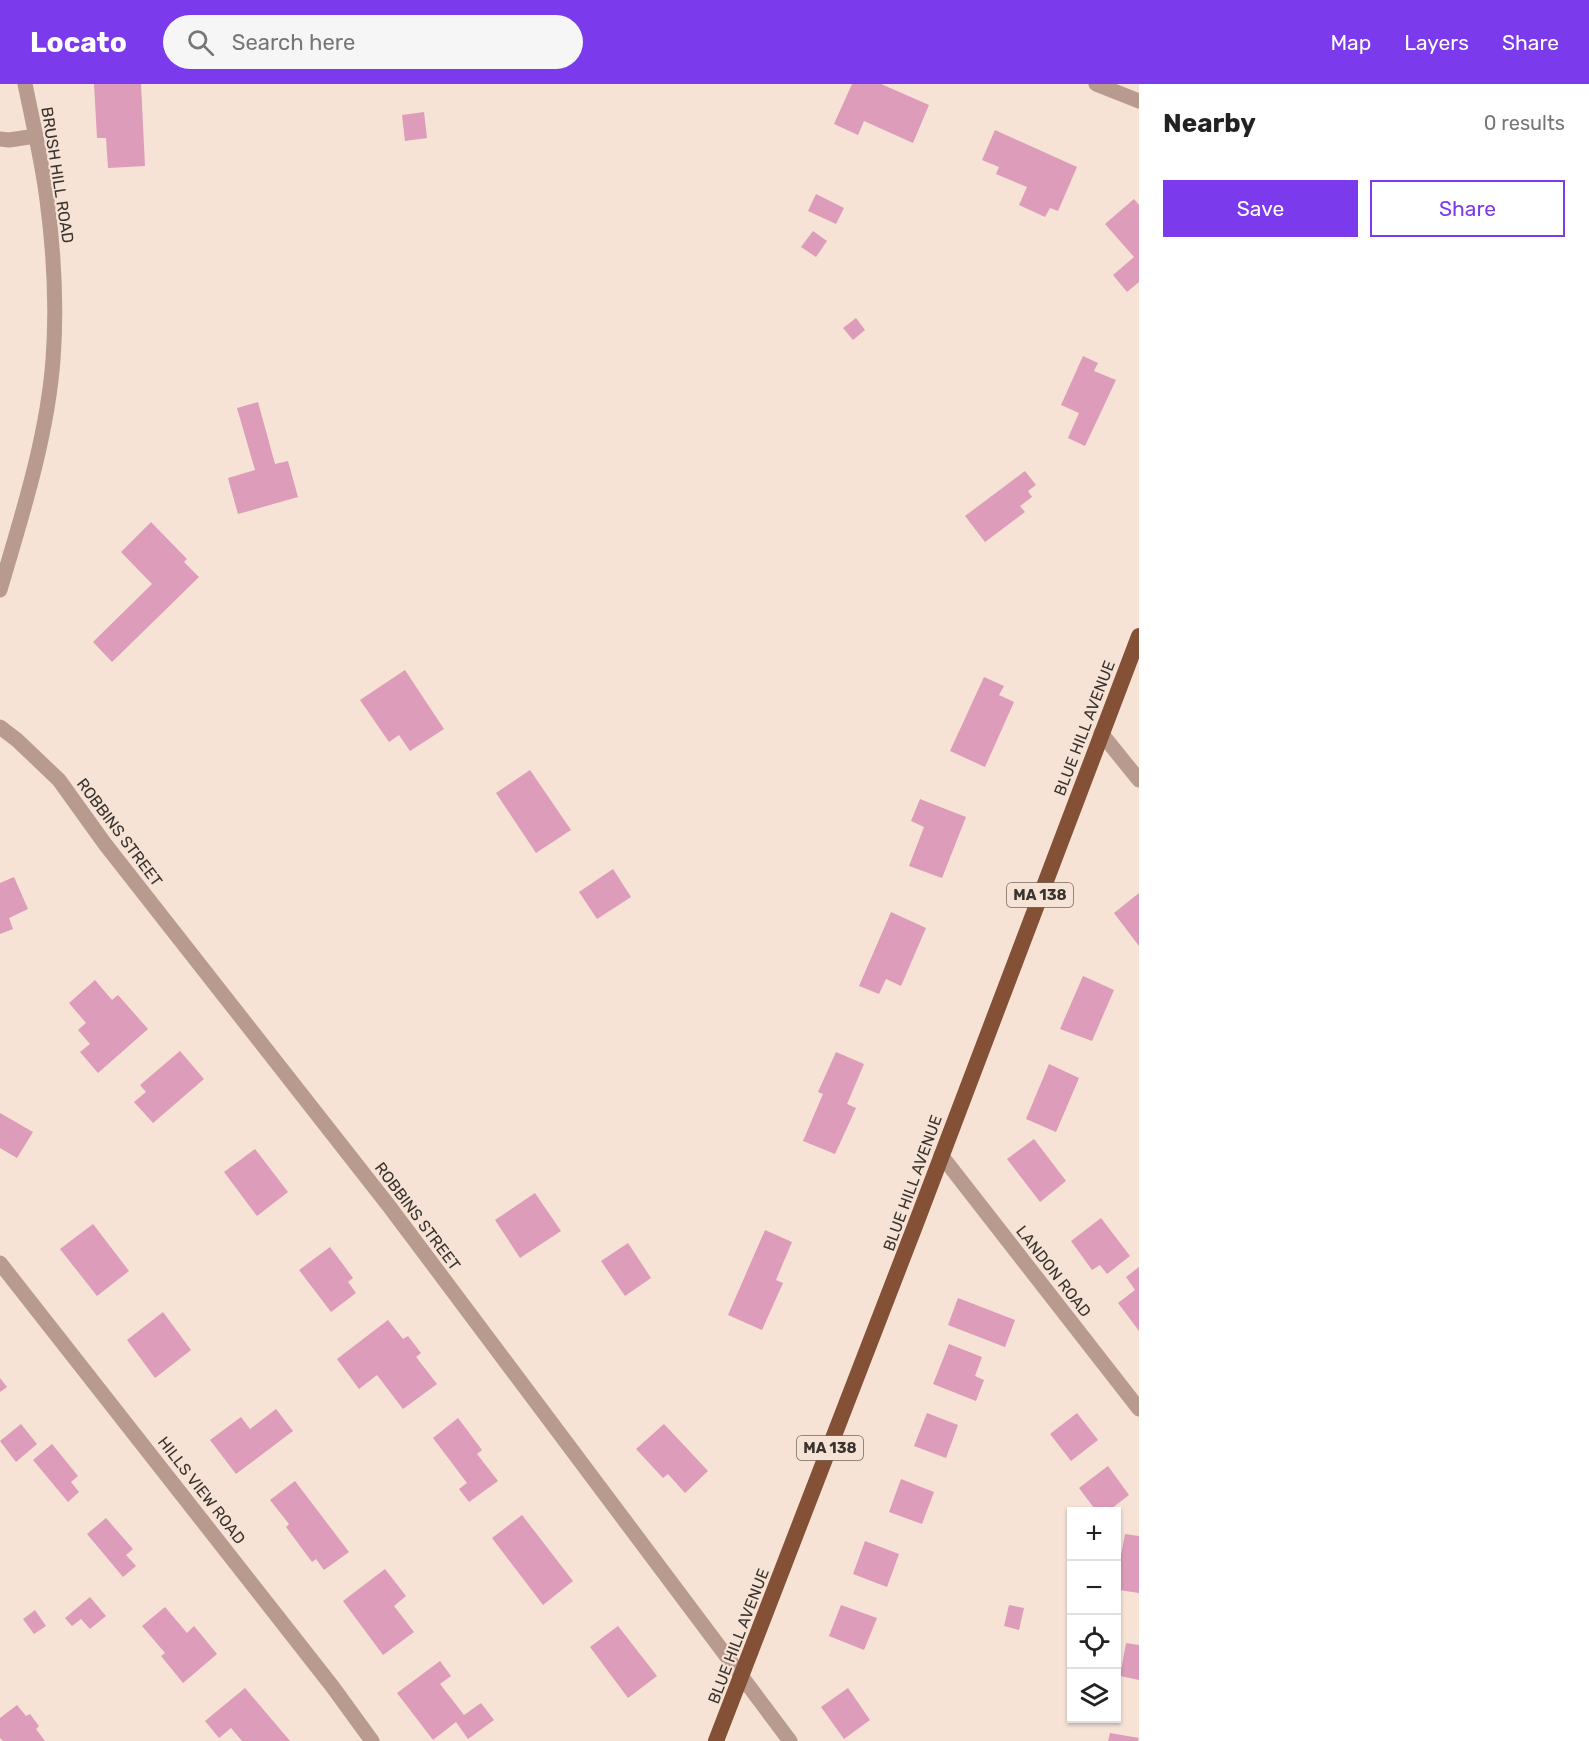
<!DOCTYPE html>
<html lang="en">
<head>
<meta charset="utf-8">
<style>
  body { margin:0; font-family:Rubik,sans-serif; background:#f6f6f6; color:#222 }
  .controls { position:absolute; right:18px; bottom:18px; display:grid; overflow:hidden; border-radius:0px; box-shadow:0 2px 4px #0004 }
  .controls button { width:54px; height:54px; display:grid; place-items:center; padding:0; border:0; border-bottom:2px solid #e0e0e0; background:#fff; color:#222; font:30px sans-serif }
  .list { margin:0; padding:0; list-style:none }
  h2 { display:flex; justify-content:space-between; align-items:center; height:78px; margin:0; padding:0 24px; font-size:26px }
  h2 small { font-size:20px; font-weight:400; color:#767676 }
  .actions { display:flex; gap:12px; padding:18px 24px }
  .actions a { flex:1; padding:14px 0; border:2px solid #7c3aed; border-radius:0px; text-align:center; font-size:21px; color:#7c3aed }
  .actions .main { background:#7c3aed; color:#fff }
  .icon { flex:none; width:33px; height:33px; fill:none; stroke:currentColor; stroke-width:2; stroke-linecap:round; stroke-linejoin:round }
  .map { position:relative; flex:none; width:1139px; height:1657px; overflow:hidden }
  header { display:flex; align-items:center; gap:36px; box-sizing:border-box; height:84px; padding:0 30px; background:#7c3aed; color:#fff }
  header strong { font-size:28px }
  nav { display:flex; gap:33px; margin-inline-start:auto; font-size:21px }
  .search { width:420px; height:54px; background:#f6f6f6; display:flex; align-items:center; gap:15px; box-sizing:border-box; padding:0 21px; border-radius:33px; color:#767676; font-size:22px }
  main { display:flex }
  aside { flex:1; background:#fff }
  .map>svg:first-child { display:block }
  .building { fill:#dc9cba }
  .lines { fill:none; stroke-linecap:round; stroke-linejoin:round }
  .minor { stroke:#b89b8e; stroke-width:15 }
  .tertiary { stroke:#b89b8e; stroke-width:15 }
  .trunk { stroke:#845036; stroke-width:16 }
  .labels { text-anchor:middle; stroke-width:4.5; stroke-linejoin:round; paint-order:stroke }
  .shield { fill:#f6e3d6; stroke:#726860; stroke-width:1.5 }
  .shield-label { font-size:15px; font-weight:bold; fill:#3a332e }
  .street-label { font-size:16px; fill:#3a332e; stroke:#f6e3d6 }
</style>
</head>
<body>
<header>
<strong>Locato</strong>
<div class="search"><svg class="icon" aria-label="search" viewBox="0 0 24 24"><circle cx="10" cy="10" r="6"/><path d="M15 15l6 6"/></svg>Search here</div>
<nav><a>Map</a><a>Layers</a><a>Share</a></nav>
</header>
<main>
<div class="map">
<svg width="1139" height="1657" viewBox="0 0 1139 1657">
  <rect width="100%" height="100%" fill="#f6e3d6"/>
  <g class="building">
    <polygon points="94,0 141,0 145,82 108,84 106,54 97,54"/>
    <polygon points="852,0 881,0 929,21 913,59 864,37 858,51 834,40"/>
    <polygon points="424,28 427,54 405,57 402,31"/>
    <polygon points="995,46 1077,83 1058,127 1050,124 1045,133 1019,121 1027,103 996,90 999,83 982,76"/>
    <polygon points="816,110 844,124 836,140 808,127"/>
    <polygon points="1134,115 1139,121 1139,198 1127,208 1113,191 1134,173 1105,140"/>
    <polygon points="813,147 827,157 816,173 801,163"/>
    <polygon points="856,234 865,246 853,256 843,244"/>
    <polygon points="1083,272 1098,279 1094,287 1116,296 1085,362 1068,354 1079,329 1061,321"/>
    <polygon points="258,318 275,380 288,377 298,413 238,430 228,394 255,386 237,324"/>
    <polygon points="1025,387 1036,401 1028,407 1032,413 1020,422 1025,428 985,458 965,432"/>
    <polygon points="151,438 187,475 184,478 199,493 112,578 93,558 152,500 121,468"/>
    <polygon points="405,586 444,645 410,667 399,651 389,658 360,616"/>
    <polygon points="984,593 1004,602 999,611 1014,618 985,683 950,667"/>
    <polygon points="530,686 571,746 536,769 496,709"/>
    <polygon points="920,715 966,733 942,794 909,782 924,743 911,737"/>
    <polygon points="613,785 631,813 597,835 579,808"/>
    <polygon points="14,793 28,825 9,834 13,845 0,850 0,799"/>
    <polygon points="1139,809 1139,862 1114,829"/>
    <polygon points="891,828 926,844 901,902 886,895 879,910 859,902"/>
    <polygon points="1083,892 1114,906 1092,957 1060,945"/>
    <polygon points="95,896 112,916 118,911 148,945 98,989 80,968 90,960 78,946 86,939 69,919"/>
    <polygon points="180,967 204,995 153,1039 134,1018 146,1008 140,1001"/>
    <polygon points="836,968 864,980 847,1020 856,1024 835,1070 803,1057 823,1010 818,1008"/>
    <polygon points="1049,980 1079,994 1056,1048 1026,1035"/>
    <polygon points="0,1029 33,1048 17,1074 0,1064"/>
    <polygon points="1034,1055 1066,1097 1040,1118 1007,1075"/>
    <polygon points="255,1065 288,1108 257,1132 224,1088"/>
    <polygon points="535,1109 561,1147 520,1174 495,1136"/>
    <polygon points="1101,1134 1130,1172 1107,1190 1100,1181 1092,1186 1071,1157"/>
    <polygon points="93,1140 129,1187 97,1212 60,1165"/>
    <polygon points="765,1146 792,1158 776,1196 783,1199 762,1246 728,1231"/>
    <polygon points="628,1159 651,1194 625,1212 601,1177"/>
    <polygon points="330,1163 353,1194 348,1198 356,1209 331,1228 299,1186"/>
    <polygon points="1139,1183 1139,1247 1118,1219 1135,1206 1126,1193"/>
    <polygon points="958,1214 1015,1236 1005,1263 948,1241"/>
    <polygon points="163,1228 191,1266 155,1294 127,1256"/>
    <polygon points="388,1236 403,1255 408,1252 421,1269 416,1273 437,1300 403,1325 377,1291 359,1305 337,1275"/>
    <polygon points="949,1260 982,1273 975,1292 984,1296 976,1317 933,1300"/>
    <polygon points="0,1294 7,1303 0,1308"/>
    <polygon points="276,1325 293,1347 236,1390 210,1356 241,1333 250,1345"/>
    <polygon points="927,1329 958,1341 946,1374 914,1362"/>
    <polygon points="1077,1329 1098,1356 1071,1377 1050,1350"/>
    <polygon points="458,1334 482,1366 477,1370 498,1397 469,1418 459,1405 467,1399 433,1354"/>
    <polygon points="21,1340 37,1360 16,1378 0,1357"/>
    <polygon points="664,1340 708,1387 685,1409 668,1390 663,1394 636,1365"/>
    <polygon points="52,1360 78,1392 71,1398 79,1408 68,1418 33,1376"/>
    <polygon points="1108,1382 1129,1411 1107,1428 1097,1428 1079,1404"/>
    <polygon points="901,1395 934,1408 922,1440 889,1428"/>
    <polygon points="295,1397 349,1468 324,1486 316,1475 312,1478 286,1443 289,1440 270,1416"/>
    <polygon points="522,1431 573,1497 543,1521 492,1454"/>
    <polygon points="106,1434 133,1465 126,1471 136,1482 123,1493 87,1450"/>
    <polygon points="1125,1450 1139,1452 1139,1509 1119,1506 1116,1513 1116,1470 1121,1471"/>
    <polygon points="865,1457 899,1470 887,1503 853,1490"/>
    <polygon points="385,1485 406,1512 394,1522 414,1548 383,1571 343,1517"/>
    <polygon points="90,1513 106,1532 90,1545 81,1535 72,1542 65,1534"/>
    <polygon points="841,1521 877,1534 864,1566 829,1552"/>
    <polygon points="1009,1521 1024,1524 1019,1546 1004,1542"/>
    <polygon points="165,1523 187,1549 194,1542 217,1570 183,1599 161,1572 165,1569 142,1542"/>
    <polygon points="35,1526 46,1542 34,1550 23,1535"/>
    <polygon points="618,1542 657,1592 628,1614 590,1563"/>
    <polygon points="1126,1559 1139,1561 1139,1596 1120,1592"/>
    <polygon points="440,1577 451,1592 440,1600 464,1631 481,1619 494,1636 468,1655 456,1638 433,1656 397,1609"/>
    <polygon points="245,1604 290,1657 242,1657 231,1644 219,1654 205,1637"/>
    <polygon points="848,1604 870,1636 844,1655 821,1623"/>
    <polygon points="17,1621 26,1632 30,1630 39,1642 36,1645 45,1657 3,1657 0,1654 0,1634"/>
    <polygon points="1110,1649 1139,1654 1138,1657 1108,1657"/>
  </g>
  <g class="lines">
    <g class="minor">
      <polyline points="1096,0 1139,17"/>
      <polyline points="0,55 9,56 36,52"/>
      <polyline points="0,643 17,656 59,696 105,760 389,1122 790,1657"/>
      <polyline points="1101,649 1139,696"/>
      <polyline points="941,1071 1139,1325"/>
      <polyline points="0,1179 332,1602 372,1657"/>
    </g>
    <path class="tertiary" d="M0,506C22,431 47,354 53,276C57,223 54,169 47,116C42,77 33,39 25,0"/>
    <polyline class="trunk" points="716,1657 915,1142 1139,552"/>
  </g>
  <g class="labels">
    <g class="shield">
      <rect x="1007" y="799" width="66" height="24" rx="4.5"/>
      <rect x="797" y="1352" width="66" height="24" rx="4.5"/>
    </g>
    <g class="shield-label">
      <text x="1040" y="816">MA 138</text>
      <text x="830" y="1369">MA 138</text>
    </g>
    <g class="street-label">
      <text transform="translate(58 91) rotate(81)" y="6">BRUSH HILL ROAD</text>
      <text transform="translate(1084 644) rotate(-69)" y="6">BLUE HILL AVENUE</text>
      <text transform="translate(120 748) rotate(53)" y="6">ROBBINS STREET</text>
      <text transform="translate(912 1099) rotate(-70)" y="6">BLUE HILL AVENUE</text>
      <text transform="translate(418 1132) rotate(53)" y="6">ROBBINS STREET</text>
      <text transform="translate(1054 1187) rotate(52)" y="6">LANDON ROAD</text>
      <text transform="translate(202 1406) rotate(52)" y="6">HILLS VIEW ROAD</text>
      <text transform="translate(738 1552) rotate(-69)" y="6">BLUE HILL AVENUE</text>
    </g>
  </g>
</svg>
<div class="controls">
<button>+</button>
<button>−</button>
<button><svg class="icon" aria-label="locate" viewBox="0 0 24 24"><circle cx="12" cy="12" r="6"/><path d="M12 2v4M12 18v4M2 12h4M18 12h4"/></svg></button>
<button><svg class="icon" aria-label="layers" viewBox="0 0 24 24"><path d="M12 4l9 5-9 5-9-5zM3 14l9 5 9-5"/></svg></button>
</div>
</div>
<aside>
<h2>Nearby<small>0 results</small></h2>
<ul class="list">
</ul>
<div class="actions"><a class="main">Save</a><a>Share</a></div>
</aside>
</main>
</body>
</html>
